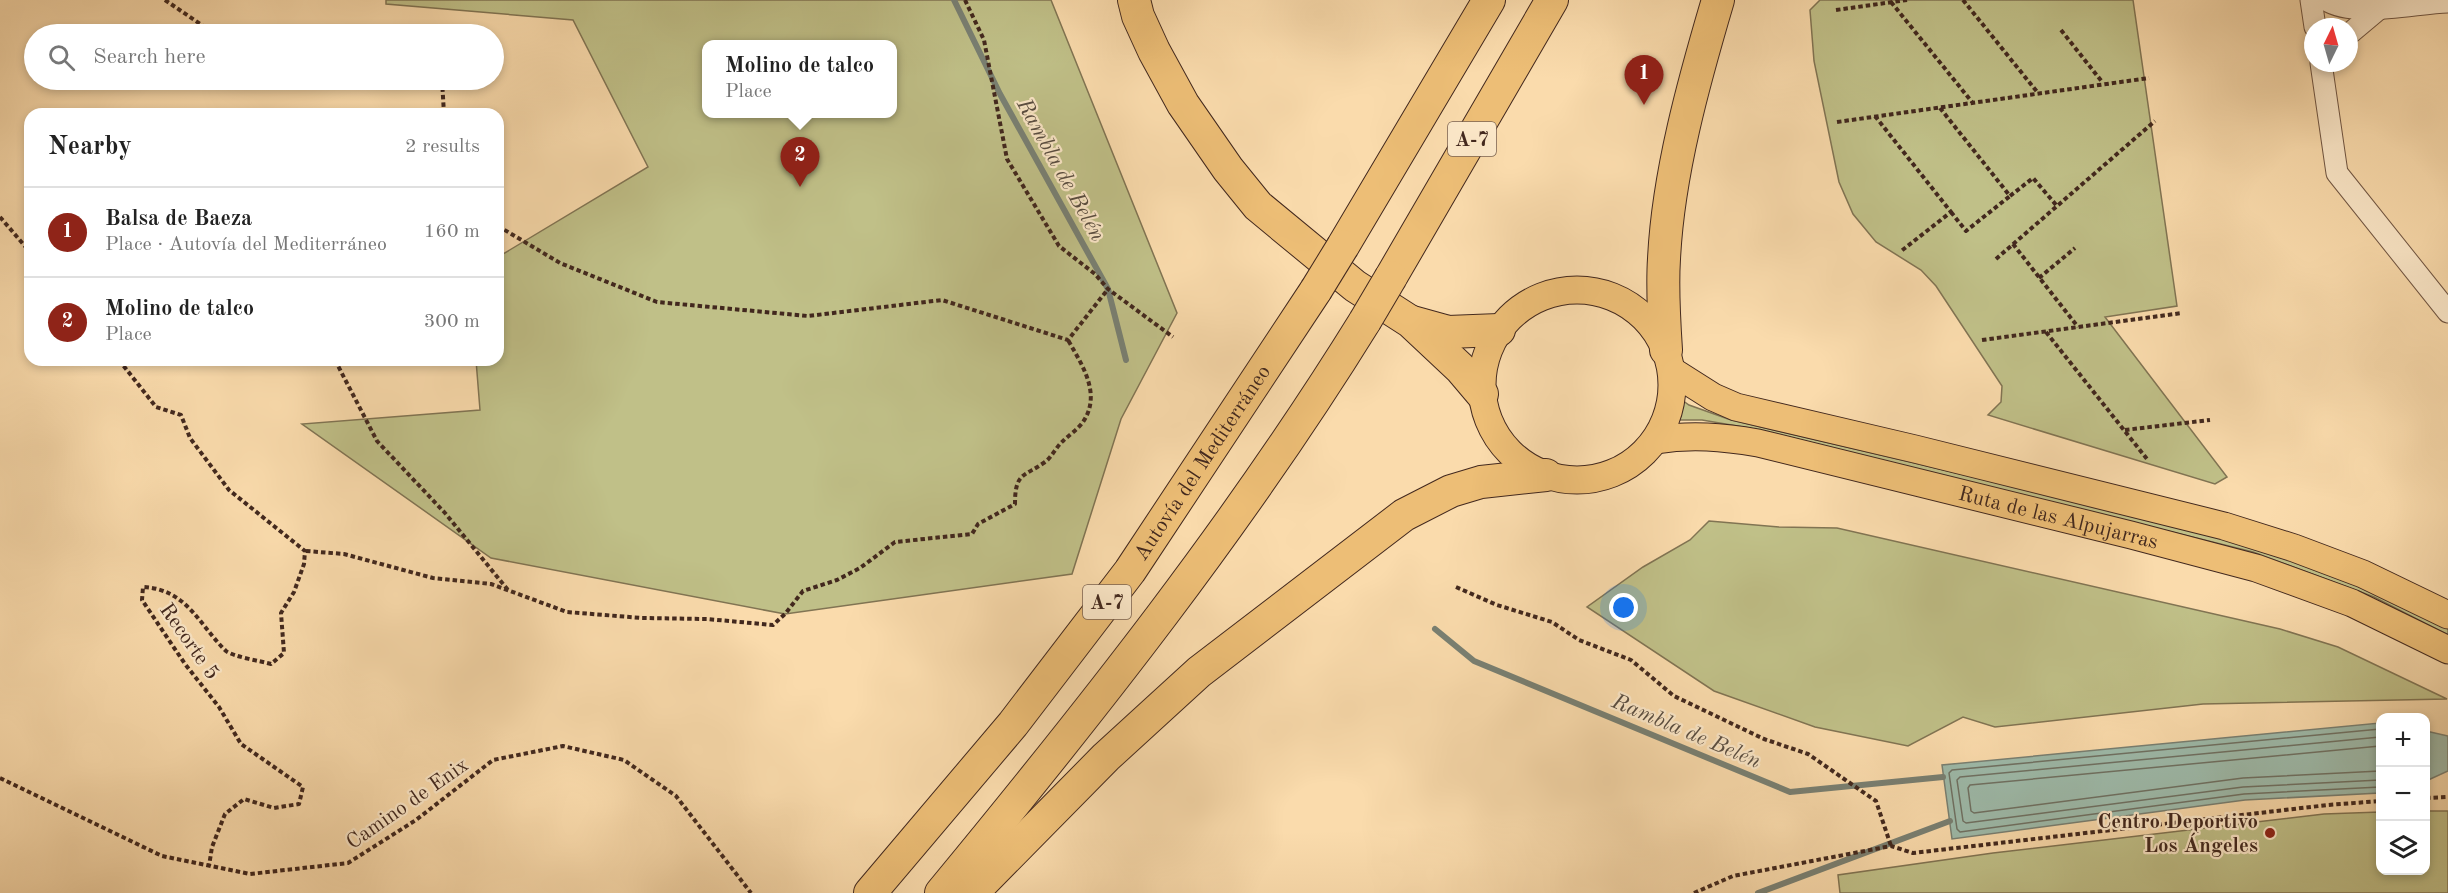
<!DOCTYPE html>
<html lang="en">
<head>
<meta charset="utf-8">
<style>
  body { margin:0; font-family:"Old Standard TT",serif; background:#f6f6f6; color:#222 }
  .controls { position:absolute; right:18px; bottom:18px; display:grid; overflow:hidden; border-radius:12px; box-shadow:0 3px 9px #0003 }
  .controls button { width:54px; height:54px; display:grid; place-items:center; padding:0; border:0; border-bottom:2px solid #e0e0e0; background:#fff; color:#222; font:30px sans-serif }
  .compass { position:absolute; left:2304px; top:18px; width:54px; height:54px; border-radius:50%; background:#fff; box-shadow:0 3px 9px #0003; rotate:5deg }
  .you { position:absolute; left:1624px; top:608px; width:21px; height:21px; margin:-15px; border:4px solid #fff; border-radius:50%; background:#1a73e8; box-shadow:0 0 0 9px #1a73e833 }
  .badge { display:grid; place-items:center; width:39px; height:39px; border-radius:50%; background:#8f2418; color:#fff; font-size:20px; font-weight:700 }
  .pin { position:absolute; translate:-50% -50px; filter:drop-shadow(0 2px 3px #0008) }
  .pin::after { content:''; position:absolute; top:32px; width:21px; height:18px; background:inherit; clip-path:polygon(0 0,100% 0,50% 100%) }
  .popup { position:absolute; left:702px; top:40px; width:195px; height:78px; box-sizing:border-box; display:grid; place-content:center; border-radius:12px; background:#fff; filter:drop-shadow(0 2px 4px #0005); font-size:20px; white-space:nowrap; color:#767676 }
  .popup b { font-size:22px; color:#222 }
  .popup::after { content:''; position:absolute; left:50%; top:100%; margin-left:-12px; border:12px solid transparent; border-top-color:#fff }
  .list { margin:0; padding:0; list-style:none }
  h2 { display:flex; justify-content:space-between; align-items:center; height:78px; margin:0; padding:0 24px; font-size:26px }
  h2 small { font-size:20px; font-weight:400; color:#767676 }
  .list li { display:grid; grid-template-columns:39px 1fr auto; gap:18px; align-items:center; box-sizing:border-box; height:90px; padding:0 24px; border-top:2px solid #e0e0e0 }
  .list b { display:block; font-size:22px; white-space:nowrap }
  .list p { margin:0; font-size:20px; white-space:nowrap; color:#767676 }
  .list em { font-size:20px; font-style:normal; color:#767676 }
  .icon { flex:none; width:33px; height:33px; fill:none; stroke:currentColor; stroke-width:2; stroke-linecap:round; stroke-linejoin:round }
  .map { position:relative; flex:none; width:2448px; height:893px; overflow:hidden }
  .search { position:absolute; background:#fff; box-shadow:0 3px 9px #0003; left:24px; top:24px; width:480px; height:66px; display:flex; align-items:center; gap:15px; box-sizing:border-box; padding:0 21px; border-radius:33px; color:#767676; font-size:22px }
  .panel { position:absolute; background:#fff; box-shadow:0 3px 9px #0003; left:24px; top:108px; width:480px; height:258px; border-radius:18px }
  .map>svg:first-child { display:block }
  .green { fill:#c0c088; stroke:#817453; stroke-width:1.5; fill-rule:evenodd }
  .water { fill:#9ebbab; stroke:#798073; stroke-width:1.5 }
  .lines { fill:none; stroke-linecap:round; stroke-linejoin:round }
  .shore { stroke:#707264; stroke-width:1.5 }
  .stream { stroke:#798073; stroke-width:6 }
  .minor-casing { stroke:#705542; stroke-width:23 }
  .major-casing { stroke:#42281e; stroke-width:29 }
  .highway-casing { stroke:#42281e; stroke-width:34 }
  .path { stroke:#42281e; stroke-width:4; stroke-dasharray:4.5 3; stroke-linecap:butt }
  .minor { stroke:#fce8c9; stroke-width:21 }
  .major { stroke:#edbe76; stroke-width:27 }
  .highway { stroke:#edbe76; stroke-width:32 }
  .highway-bridge-casing { stroke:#42281e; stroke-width:34; stroke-linecap:butt }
  .highway-bridge { stroke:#edbe76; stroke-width:32 }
  .poi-dot { fill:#8f2418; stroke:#fce8c9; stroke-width:2 }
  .labels { text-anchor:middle; stroke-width:4.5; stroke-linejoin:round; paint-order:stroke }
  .shield { fill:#fce8c9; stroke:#7a6251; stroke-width:1.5 }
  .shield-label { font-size:20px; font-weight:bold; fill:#42281e }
  .street-label { font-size:21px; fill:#42281e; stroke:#fce8c9 }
  .poi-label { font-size:21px; font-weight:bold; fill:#42281e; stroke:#fce8c9; text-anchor:end }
  .water-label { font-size:22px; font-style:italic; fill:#594d41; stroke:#fce8c9 }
</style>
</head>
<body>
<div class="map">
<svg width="2448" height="893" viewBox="0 0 2448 893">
  <rect width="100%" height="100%" fill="#fadbac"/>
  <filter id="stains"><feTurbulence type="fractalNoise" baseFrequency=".00333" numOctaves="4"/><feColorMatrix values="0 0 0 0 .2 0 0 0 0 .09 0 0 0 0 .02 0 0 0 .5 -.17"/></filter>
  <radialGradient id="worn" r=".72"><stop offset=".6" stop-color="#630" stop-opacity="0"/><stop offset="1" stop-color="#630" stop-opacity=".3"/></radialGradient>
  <g class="green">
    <path d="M386,0H1051L1177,313L1121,419L1072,574L785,614L491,558L302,424L480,410L476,360H498V257L648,167L573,20L386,4ZM707,45H893V114H707Z"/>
    <polygon points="1820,0 2133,0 2177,306 2105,317 2227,477 2215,484 1988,415 2001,402 2002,386 1936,286 1921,270 1876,242 1853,214 1839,182 1814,61 1810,10"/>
    <polygon points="1682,400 1689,405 1731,420 2195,529 2333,572 2448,627 2448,635 2374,597 2253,552 1749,428 1702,420 1679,420"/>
    <polygon points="1709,521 1779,527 1837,528 2280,629 2338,647 2447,699 2203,704 1995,727 1963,717 1908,746 1815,727 1714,691 1587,607 1643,567 1690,540"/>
    <polygon points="2426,811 2448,811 2448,893 1840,893 1838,875 1993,853 2324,814 2380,812 2380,870 2426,870"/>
  </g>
  <g class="water">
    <polygon points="2380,723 2380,793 2245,800 1952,839 1942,765"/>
    <polygon points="2426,731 2448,736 2448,771 2426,781"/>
  </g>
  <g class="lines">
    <g class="shore">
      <polyline points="2380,729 1952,770 1949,773 1957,829 1960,832 2244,794 2380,787"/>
      <polyline points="2380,737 1960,777 1957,780 1963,821 1966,823 2243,787 2380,780"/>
      <polyline points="2380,746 1970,785 1968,788 1971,811 1974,813 2243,778 2380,771"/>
    </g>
    <g class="stream">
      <polyline points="954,0 1000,94 1108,289 1126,360"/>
      <polyline points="1435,629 1474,661 1790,792 1943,777"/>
      <polyline points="1758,893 1950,821"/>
    </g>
    <defs>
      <g id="minor">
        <polyline points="2311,0 2315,27"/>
        <path d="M2326,0C2354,18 2415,3 2448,2"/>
        <polyline points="2349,34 2380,8"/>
        <polyline points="2321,63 2337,173 2448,312"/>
      </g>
      <g id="major">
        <circle cx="1577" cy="385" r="95"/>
        <polyline points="1672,371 1713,397 1736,407 1915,449 2224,526 2294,548 2363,574 2448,615"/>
        <path id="s1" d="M1656,440C1691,434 1723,437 1758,443L2131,535L2256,568L2352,603L2448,650"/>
      </g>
      <g id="highway">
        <polyline points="1134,0 1138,16 1154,51 1183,104 1228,169 1258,206 1355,286 1411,322 1460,368 1482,394"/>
        <polyline points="1343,246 1489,0"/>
        <polyline points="1391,277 1552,0"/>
        <polyline points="1412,322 1448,332 1499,330"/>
        <path d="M1666,350C1664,320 1662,289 1664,259C1668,174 1694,81 1718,0"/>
        <path id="s2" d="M870,893L1013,724L1130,571L1316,290"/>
        <path d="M941,893C1092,710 1240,523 1365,321"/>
        <polyline points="972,893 1106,757 1199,672 1404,515 1451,491 1481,482 1546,475"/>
      </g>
    </defs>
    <use href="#minor" class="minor-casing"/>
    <use href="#major" class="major-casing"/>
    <use href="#highway" class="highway-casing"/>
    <g class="path">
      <polyline points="165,0 209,30 278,34"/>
      <polyline points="965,0 984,40 1007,159 1059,246 1095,274 1108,289 1173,337"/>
      <polyline points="1963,0 2038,93"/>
      <polyline points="1891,2 1972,102"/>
      <polyline points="1836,10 1907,0"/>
      <polyline points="2061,30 2103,83"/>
      <polyline points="442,80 444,114"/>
      <polyline points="1940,108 2010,196 2033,178 2057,206"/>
      <polyline points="1875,116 1951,212 1900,252"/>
      <polyline points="1837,122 2149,78"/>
      <polyline points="1951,212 1966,231 2010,196"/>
      <polyline points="0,217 30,252"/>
      <polyline points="498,226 560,263 657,302 808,316 942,300 1068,340 1108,289"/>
      <polyline points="2013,244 2078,327"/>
      <polyline points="1996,259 2155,121"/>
      <polyline points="2039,278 2075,248"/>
      <polyline points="2046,332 2147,459"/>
      <polyline points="1982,340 2182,313"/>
      <path d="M119,360L156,407L181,415L190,438L229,490L305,551L304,564L294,592L281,613L284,653L271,664C261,661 234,657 226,651C199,625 187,589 143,587L142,600L185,664L219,707L241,744L303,787L299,804L274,808L244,799L225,814L212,847L209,866"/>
      <polyline points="335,360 377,441 445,513 508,590"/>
      <polyline points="2125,430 2210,420"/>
      <path d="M306,551L344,554L433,578L491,584L567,612L642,618L707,619L773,625L785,614L803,591L837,580L860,568L895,542L972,534L978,524L1015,504C1015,472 1024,477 1045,462C1052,457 1056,447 1063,441C1069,435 1078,429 1083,422C1102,394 1082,365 1068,340"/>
      <polyline points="1456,587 1497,605 1552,622 1579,640 1631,660 1674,696 1764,739 1808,754 1876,801 1891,846"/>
      <polyline points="0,778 162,856 250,874 348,863 416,820 493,760 563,746 624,760 676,796 751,893"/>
      <polyline points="2426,798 2448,797"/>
      <polyline points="1694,893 1733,876 1891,846 1913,853 2328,805 2380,801"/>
    </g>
    <use href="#minor" class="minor"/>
    <use href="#major" class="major"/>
    <use href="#highway" class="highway"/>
    <defs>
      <g id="highway-bridge">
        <polyline points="1316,290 1343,246"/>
        <polyline points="1365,321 1391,277"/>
      </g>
    </defs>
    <use href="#highway-bridge" class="highway-bridge-casing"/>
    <use href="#highway-bridge" class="highway-bridge"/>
  </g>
  <circle class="poi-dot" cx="2270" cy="833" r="6"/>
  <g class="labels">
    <g class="shield">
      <rect x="1448" y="122" width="48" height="34" rx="4.5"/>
      <rect x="1083" y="585" width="48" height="34" rx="4.5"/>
    </g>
    <g class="shield-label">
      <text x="1472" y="146">A-7</text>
      <text x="1107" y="609">A-7</text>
    </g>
    <g class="street-label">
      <text dy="7" stroke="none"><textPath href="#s2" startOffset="544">Autovía del Mediterráneo</textPath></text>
      <text dy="7" stroke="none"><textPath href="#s1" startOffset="412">Ruta de las Alpujarras</textPath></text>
      <text transform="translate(190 641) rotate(55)" y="7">Recorte 5</text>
      <text transform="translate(407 803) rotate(-35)" y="7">Camino de Enix</text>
    </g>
    <g class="poi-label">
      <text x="2258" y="828">Centro Deportivo<tspan x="2258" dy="24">Los Ángeles</tspan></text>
    </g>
    <g class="water-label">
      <text transform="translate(1062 169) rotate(61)" y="8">Rambla de Belén</text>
      <text transform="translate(1687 730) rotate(23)" y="8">Rambla de Belén</text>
    </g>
  </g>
  <rect width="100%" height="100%" filter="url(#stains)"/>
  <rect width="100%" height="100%" fill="url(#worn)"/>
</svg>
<div class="controls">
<button>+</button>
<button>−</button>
<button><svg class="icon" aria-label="layers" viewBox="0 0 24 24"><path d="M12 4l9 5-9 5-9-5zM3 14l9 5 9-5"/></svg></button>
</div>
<svg class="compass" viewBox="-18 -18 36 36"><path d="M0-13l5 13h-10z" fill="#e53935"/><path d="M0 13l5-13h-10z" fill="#767676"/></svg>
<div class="you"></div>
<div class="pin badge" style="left:1644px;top:105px">1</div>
<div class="pin badge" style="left:800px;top:187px">2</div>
<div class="popup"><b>Molino de talco</b>Place</div>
<div class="search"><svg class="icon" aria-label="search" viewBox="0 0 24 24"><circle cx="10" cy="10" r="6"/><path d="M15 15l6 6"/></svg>Search here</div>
<section class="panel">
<h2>Nearby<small>2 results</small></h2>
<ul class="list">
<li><span class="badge">1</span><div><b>Balsa de Baeza</b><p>Place · Autovía del Mediterráneo</p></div><em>160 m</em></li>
<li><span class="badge">2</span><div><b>Molino de talco</b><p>Place</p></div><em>300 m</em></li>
</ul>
</section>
</div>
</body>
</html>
